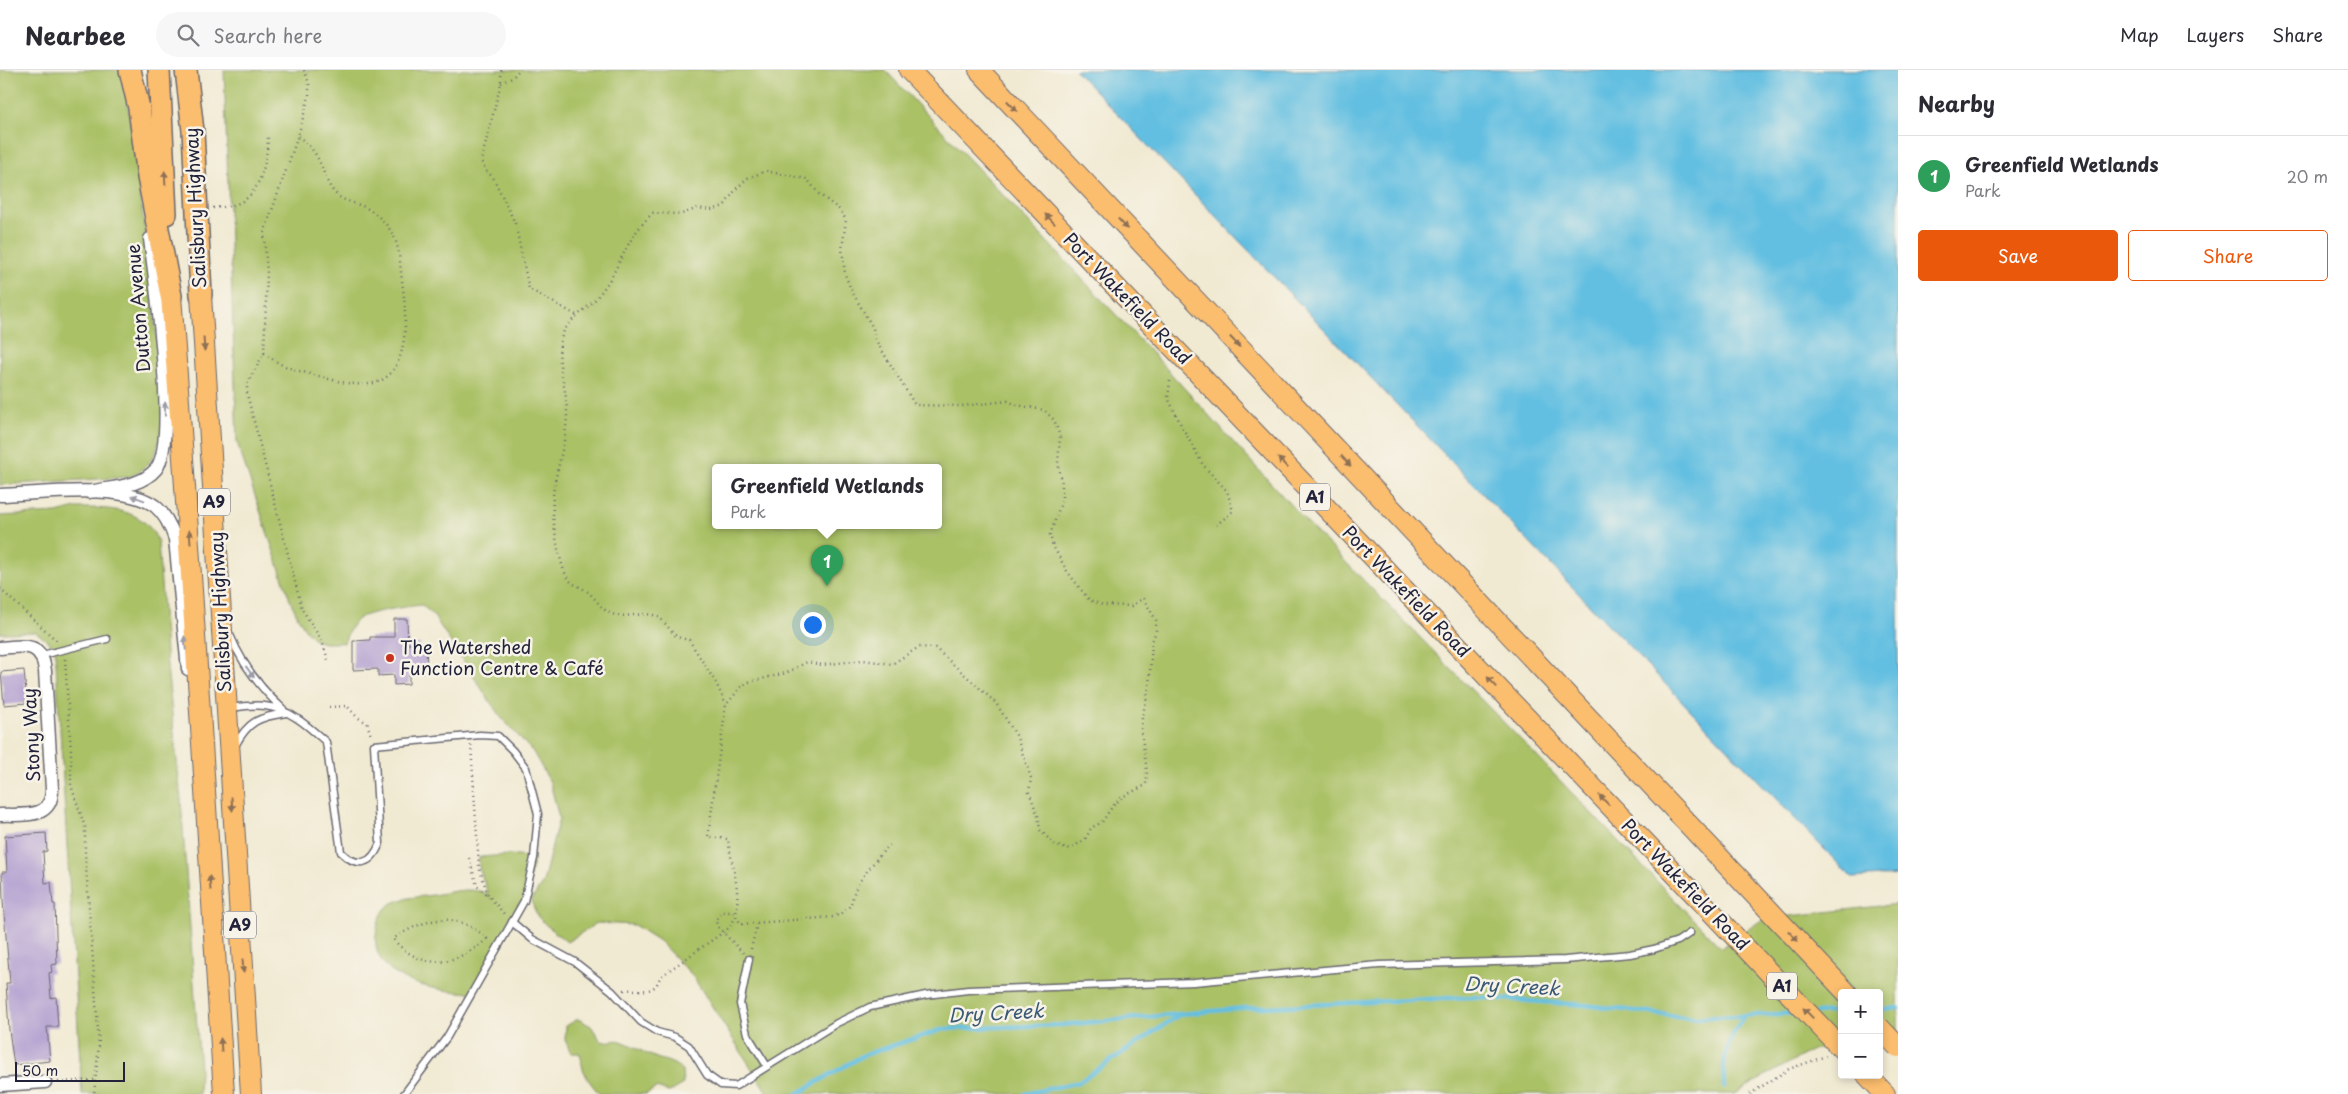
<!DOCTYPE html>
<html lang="en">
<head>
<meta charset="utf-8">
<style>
  body { margin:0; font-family:"Playpen Sans",sans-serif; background:#f7f7f7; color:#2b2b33 }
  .controls { position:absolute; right:15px; bottom:15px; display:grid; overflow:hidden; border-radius:5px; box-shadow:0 2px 8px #0003 }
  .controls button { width:45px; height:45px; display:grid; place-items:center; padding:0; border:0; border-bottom:1px solid #e1e1e2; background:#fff; color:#2b2b33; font:25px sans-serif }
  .scale { position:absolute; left:15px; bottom:12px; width:110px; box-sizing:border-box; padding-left:5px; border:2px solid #22223b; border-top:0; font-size:14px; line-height:18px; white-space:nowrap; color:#22223b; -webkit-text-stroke:4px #f7f3e8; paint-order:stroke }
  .you { position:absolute; left:812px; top:554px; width:18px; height:18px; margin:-12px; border:4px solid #fff; border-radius:50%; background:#1a73e8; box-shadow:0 0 0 8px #1a73e833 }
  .badge { display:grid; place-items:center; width:32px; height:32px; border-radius:50%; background:#ea580c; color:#fff; font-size:16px; font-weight:700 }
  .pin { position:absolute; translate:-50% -41px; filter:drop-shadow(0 1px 2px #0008) }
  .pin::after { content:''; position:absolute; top:26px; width:18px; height:15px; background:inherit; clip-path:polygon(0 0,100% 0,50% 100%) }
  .popup { position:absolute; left:712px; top:394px; width:230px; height:65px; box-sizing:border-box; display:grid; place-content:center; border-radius:5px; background:#fff; filter:drop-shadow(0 1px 4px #0005); font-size:16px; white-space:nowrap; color:#7c7c81 }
  .popup b { font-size:19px; color:#2b2b33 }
  .popup::after { content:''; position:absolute; left:50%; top:100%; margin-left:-10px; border:10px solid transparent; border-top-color:#fff }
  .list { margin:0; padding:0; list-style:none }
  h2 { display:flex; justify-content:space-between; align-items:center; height:65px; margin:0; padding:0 20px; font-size:21px }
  h2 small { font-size:16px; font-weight:400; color:#7c7c81 }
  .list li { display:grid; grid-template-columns:32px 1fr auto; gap:15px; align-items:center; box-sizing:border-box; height:80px; padding:0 20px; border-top:1px solid #e1e1e2 }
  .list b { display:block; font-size:19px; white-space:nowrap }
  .list p { margin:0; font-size:16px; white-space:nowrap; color:#7c7c81 }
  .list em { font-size:16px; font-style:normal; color:#7c7c81 }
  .actions { display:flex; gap:10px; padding:15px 20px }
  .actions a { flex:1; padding:11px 0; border:1px solid #ea580c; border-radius:5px; text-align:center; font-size:18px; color:#ea580c }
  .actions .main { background:#ea580c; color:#fff }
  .icon { flex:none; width:28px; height:28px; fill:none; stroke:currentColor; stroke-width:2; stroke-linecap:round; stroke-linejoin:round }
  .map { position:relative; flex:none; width:1898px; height:1024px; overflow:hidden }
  header { display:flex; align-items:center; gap:30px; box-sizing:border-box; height:70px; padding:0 25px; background:#fff; border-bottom:1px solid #e1e1e2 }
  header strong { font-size:24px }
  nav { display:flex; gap:28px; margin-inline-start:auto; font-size:18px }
  .search { width:350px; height:45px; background:#f7f7f7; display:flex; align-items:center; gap:12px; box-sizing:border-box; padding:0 18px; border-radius:28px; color:#7c7c81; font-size:19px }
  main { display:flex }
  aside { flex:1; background:#fff }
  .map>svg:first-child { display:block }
  .green { fill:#aac166; stroke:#667250; fill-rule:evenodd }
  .water { fill:#63bfe1; stroke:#42708e }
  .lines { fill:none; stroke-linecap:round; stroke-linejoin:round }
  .stream { stroke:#63bfe1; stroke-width:4.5 }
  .building { fill:#ad9acf }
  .service-casing { stroke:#6a6870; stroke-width:9 }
  .minor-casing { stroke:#6a6870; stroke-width:15 }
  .trunk-casing { stroke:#6a6870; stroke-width:22 }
  .motorway-casing { stroke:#6a6870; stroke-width:24 }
  .path { stroke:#6a6870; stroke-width:2.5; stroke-dasharray:1 4; stroke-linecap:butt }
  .service { stroke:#fff; stroke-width:6 }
  .minor { stroke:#fff; stroke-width:12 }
  .trunk { stroke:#fbbd6e; stroke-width:20 }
  .motorway { stroke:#fbbd6e; stroke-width:21 }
  .trunk-bridge-casing { stroke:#6a6870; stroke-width:22; stroke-linecap:butt }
  .trunk-bridge { stroke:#fbbd6e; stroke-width:20 }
  .oneway { fill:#8e7054 }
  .oneway2 { fill:#9c9ca7 }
  .poi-dot { fill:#c8321e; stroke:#f7f3e8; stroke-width:2 }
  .labels { text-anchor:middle; stroke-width:5; stroke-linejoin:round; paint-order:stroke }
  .shield { fill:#f7f3e8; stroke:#62616f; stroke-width:1 }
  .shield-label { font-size:16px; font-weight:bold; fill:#22223b }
  .street-label { font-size:18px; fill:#22223b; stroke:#f7f3e8 }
  .poi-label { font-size:18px; fill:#22223b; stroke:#f7f3e8; text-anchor:start }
  .water-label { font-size:19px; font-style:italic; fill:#395975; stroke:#f7f3e8 }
</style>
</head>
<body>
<header>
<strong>Nearbee</strong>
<div class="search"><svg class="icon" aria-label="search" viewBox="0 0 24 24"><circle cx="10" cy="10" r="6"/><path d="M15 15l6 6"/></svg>Search here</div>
<nav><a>Map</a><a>Layers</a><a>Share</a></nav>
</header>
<main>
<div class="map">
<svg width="1898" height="1024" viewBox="0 0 1898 1024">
  <rect width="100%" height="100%" fill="#f7f3e8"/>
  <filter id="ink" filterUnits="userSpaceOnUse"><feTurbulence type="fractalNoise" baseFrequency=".02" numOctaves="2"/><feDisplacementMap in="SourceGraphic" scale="10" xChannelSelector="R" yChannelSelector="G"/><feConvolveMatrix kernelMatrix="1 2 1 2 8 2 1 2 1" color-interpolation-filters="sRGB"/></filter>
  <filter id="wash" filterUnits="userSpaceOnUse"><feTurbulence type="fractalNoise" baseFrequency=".0096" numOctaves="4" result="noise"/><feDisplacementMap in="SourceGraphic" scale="20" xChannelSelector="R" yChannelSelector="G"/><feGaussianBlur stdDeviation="1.12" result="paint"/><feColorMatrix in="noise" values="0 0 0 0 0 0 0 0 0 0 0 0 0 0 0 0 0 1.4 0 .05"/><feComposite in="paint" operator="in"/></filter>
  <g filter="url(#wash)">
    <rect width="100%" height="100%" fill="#f1ead3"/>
    <g class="green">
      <path d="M0,0H123C135,90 149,180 157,271C160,305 167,342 158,376C154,391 143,399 131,407L0,415Z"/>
      <path d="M224,0H885L1153,284L1307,453L1522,671L1721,878L1763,849L1898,834V968L1879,970V923H1842V975L1812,980L1734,1024H768L692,905L659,871L634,855L597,853L567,872L546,855L538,847L531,831L543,812L559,748L550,712L533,682L499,645L433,545L422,535C410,536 366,542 358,549C351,555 347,565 344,573C337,572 326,574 320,572C305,566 296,543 290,530L237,372ZM716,397H938V455H716Z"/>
      <path d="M76,438C107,438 145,437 158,472L167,596L181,730L200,1000L199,1024H82L55,577L36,562L0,563V446L56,443Z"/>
      <path d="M509,785L534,788L524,831L472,923C437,921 371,912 376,865C377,856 380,844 387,837C399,826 425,827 439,824C454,821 474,817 488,824L479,797V787Z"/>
      <path d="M578,949L591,956L601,971C608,973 615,969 621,971C633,975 642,982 654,987C666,992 671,990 682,1000L683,1014L669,1022L656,1018L646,1024H600C593,1017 584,1005 582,995C581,990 582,988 579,983H571L565,970L566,956Z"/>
    </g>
    <polygon class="water" points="1075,0 1898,0 1898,805 1852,808"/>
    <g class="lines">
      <g class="stream">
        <polyline points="1879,939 1898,938"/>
        <polyline points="1817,943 1842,941"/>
        <path d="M1724,1017C1722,987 1727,971 1744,946"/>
        <polyline points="797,1024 864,985 944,959 1062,955 1245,938 1472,927 1584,935 1693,948 1799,943"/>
        <polyline points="1025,1024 1079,1012 1179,945"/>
      </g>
    </g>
    <g id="blocks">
      <g class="building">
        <polygon points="394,549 407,549 408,574 420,574 420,578 426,577 427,600 423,600 423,603 409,604 409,614 394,615 394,605 378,606 378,599 353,600 353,571 370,570 370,567 394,567"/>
        <polygon points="24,600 27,633 4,635 1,602"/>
        <polygon points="46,763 47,781 43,782 45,813 51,812 53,834 55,834 57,894 51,895 52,902 49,903 51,928 56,927 58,957 47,957 50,991 14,995 9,960 6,913 10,913 3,831 2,802 7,802 5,766"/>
      </g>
    </g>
  </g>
  <g filter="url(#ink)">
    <use href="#blocks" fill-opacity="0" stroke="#6a6870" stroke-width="1"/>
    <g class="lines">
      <defs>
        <g id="service">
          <path d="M230,565C242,594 260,618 283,639"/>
          <polyline points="42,585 107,569"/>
          <path d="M229,638C240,637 254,634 265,636C290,639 308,656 326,672L341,782C358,799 372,794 380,773L374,675L480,665L498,666L513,681L526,698L538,744L534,788L524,831L447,967L404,1024"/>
          <path d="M235,676C248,651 259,647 286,643"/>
          <polyline points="512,852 532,869 575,892 612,921 641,952 657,962 675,967 689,976 707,1005 721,1015 736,1016 837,953 870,937 926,925 968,920 1194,912 1379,895 1565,890 1630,884 1654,879 1678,871 1690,863"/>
          <polyline points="749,889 740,934 747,964 767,996"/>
        </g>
        <g id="minor">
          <path d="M89,422C111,417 140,418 156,399C178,372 155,208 150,169"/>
          <path d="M0,425C40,424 123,412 155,436C165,444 171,457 175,469L188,599"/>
          <path d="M0,578C24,576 42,571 45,601L52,719C52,750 24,744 0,745"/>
          <polyline points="0,1015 45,1012"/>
        </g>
        <g id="trunk">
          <polyline points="909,0 1842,979"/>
          <polyline points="979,0 1847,923"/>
          <polyline points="201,225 251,1024"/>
          <path d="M171,226C192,492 207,758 224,1024"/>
          <polyline points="1867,1005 1885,1024"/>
        </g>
        <g id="motorway">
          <polyline points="130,0 139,38 148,107 171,226"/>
          <polyline points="159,0 166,144"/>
          <polyline points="186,0 193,61 201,225"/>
        </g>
      </defs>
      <use href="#service" class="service-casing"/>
      <use href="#minor" class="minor-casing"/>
      <use href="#trunk" class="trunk-casing"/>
      <use href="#motorway" class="motorway-casing"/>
      <g class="path">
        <polyline points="304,0 309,13 309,26 298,66 264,163 267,203 264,283 247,314 247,324 302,539 322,571 328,590"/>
        <polyline points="501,0 501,13 481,91 486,101 493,107 515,153 529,219 578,246"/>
        <polyline points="501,13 512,8 519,0"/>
        <path d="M213,138C225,137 237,136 247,128C263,114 268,84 268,64"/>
        <path d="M264,283C285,300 298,300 322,307C340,312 365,319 382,310C411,294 406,239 402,211C400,197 400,176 392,163C387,154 377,144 368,139C359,133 346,133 337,125C325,114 324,98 316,85C311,77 305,72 298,66"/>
        <polyline points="1170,311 1168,328 1180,353 1203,395 1227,421 1233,441 1214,457"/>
        <polyline points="0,519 57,571"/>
        <polyline points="65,589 71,681 71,715 85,757 85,782 99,974 94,1024"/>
        <polyline points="329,637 347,636 357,647 367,653 371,666"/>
        <polyline points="471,675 479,797 488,825 505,845"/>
        <polyline points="469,788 477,816 489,827"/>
        <path d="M487,869C456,895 423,903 393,869C428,846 457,840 490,871"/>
        <polyline points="751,879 757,854"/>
        <path d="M743,883L717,856L716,850L722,842H733L741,854L834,847C857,836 848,833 858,814C862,807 884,779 890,775"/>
        <path d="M624,920C640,918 654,927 660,907L729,858C747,835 731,796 728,769L708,767L726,635L741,617L749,612L786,603L807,592L822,595L863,590L892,594L919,577L935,578L996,633L1016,665L1031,708L1029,722L1038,746L1040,760L1055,775L1067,779L1075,776L1086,768L1091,758L1102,752L1112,737L1122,727L1146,715L1147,701L1141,661L1142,648L1149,617L1152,572L1156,561V550L1143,528L1131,536L1103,535L1089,530L1067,501L1053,476L1050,465L1062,430V413L1058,393L1060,366L1054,350L1044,340L1017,335L1008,331L962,336L915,335L875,269L873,258L851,220L845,204L842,179L846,150L840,140L819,124L807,109L766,101L748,108L736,119L724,136L711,140L698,138L682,144L653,143C623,170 621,200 597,227C587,240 570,248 563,263C553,289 567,315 567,341C567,365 560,388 555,412C550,435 554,457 558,479C561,490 563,503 570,511C575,516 584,518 589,523C595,528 601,538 608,542C621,550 639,542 653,545C663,547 668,559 675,565C678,568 685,569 689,570L716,613L726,635"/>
        <polyline points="58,1012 95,1010"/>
        <polyline points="1750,1024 1789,999 1826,986"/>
      </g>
      <use href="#service" class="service"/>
      <use href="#minor" class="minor"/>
      <use href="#trunk" class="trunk"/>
      <use href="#motorway" class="motorway"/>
      <defs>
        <polyline id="trunk-bridge" points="1879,957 1898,977"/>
      </defs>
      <use href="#trunk-bridge" class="trunk-bridge-casing"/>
      <use href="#trunk-bridge" class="trunk-bridge"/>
    </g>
    <defs><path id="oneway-solid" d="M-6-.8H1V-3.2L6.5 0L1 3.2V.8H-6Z" transform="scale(1.25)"/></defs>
    <g class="oneway">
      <use href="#oneway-solid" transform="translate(1012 36) rotate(47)"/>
      <use href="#oneway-solid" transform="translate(165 108) rotate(-93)"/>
      <use href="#oneway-solid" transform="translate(1050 149) rotate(-134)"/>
      <use href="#oneway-solid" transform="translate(1123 154) rotate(47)"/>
      <use href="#oneway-solid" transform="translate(1235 272) rotate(47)"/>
      <use href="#oneway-solid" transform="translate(204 274) rotate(86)"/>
      <use href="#oneway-solid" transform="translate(1346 391) rotate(47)"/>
      <use href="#oneway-solid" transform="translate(1283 393) rotate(-134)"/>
      <use href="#oneway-solid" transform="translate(190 467) rotate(-94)"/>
      <use href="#oneway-solid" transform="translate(1492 612) rotate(-134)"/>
      <use href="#oneway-solid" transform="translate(1604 730) rotate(-134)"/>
      <use href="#oneway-solid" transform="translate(232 734) rotate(86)"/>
      <use href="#oneway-solid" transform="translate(210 813) rotate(-94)"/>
      <use href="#oneway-solid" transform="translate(1793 866) rotate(47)"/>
      <use href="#oneway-solid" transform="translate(243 896) rotate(86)"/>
      <use href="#oneway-solid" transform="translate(1808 943) rotate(-134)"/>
      <use href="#oneway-solid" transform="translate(221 975) rotate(-94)"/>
    </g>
    <g class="oneway2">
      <use href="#oneway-solid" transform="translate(165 339) rotate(-89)"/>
      <use href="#oneway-solid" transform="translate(138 428) rotate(-160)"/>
      <use href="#oneway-solid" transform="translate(185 573) rotate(-96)"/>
      <use href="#oneway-solid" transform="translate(250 602) rotate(54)"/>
    </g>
  </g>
  <circle class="poi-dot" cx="390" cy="588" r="5"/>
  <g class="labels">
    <g class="shield">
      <rect x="1300" y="413.5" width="30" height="27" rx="4"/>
      <rect x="198" y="418.5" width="32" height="27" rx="4"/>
      <rect x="224" y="841.5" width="32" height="27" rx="4"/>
      <rect x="1767" y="902.5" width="30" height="27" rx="4"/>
    </g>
    <g class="shield-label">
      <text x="1315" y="433">A1</text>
      <text x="214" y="438">A9</text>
      <text x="240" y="861">A9</text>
      <text x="1782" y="922">A1</text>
    </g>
    <g class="street-label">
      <text transform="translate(196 138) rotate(-93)" y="6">Salisbury Highway</text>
      <text transform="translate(1127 229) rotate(46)" y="6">Port Wakefield Road</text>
      <text transform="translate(139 238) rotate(-95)" y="6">Dutton Avenue</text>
      <text transform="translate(1406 522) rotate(46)" y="6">Port Wakefield Road</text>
      <text transform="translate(221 542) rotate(-93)" y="6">Salisbury Highway</text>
      <text transform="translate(32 665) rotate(-93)" y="6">Stony Way</text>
      <text transform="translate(1685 815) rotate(46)" y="6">Port Wakefield Road</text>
    </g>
    <g class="poi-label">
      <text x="400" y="584">The Watershed<tspan x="400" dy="21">Function Centre &amp; Café</tspan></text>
    </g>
    <g class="water-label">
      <text transform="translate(1512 916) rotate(3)" y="7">Dry Creek</text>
      <text transform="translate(996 943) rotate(-3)" y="7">Dry Creek</text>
    </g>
  </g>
</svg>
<div class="controls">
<button>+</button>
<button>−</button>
</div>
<div class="scale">50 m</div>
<div class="you"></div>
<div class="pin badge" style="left:827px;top:516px;background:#2e9e5b">1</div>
<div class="popup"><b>Greenfield Wetlands</b>Park</div>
</div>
<aside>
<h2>Nearby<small></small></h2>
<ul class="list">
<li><span class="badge" style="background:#2e9e5b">1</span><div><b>Greenfield Wetlands</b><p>Park</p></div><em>20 m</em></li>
</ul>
<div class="actions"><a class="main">Save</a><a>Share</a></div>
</aside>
</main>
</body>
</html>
